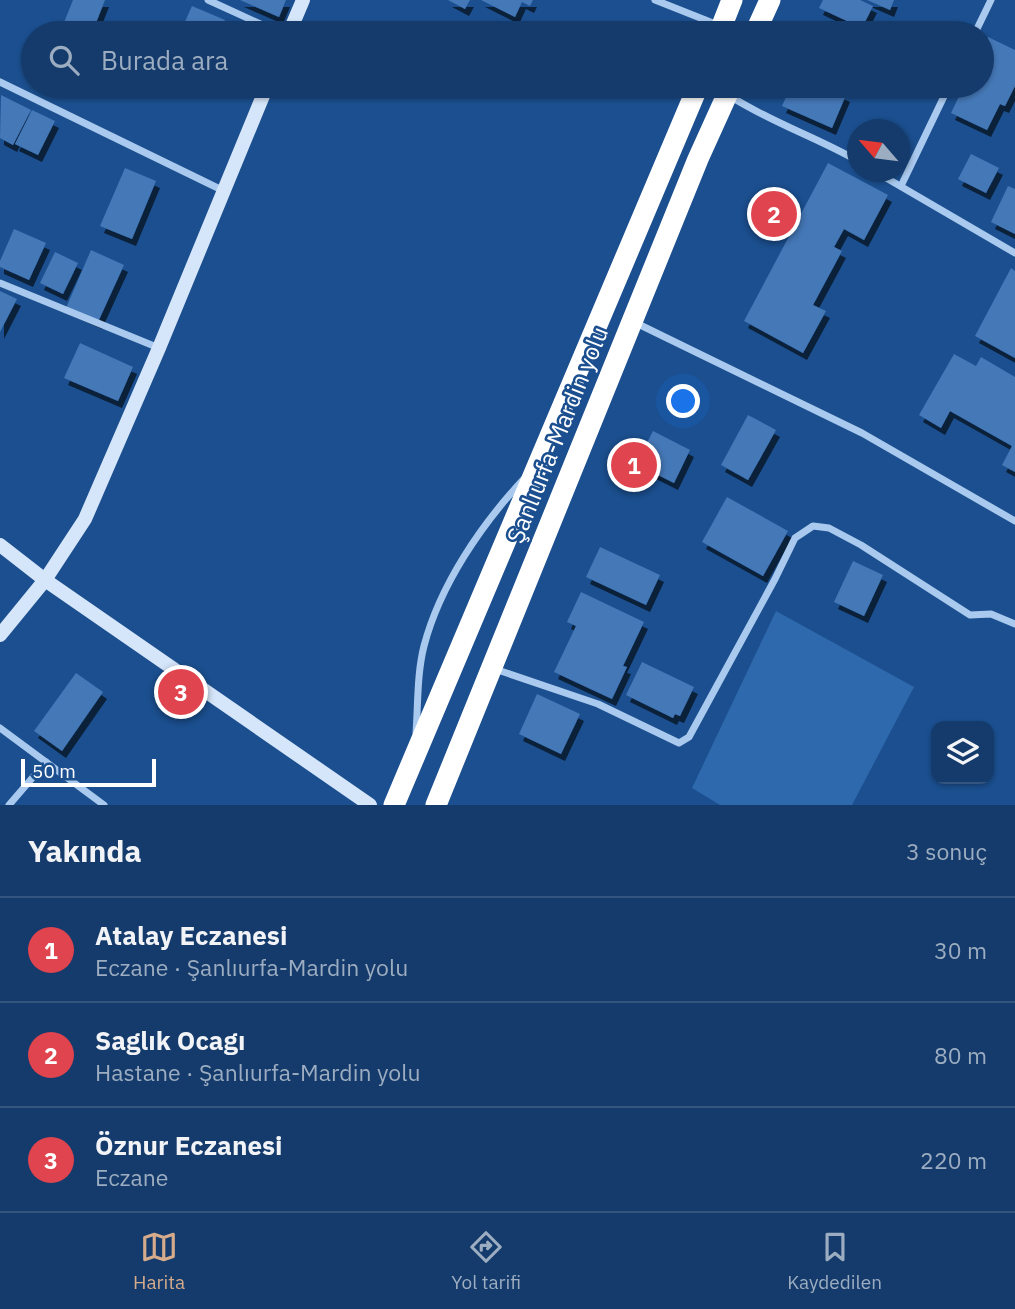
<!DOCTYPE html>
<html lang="tr">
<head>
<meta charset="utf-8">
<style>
  body { margin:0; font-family:"IBM Plex Sans",sans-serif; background:#214673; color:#f1f3f6 }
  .controls { position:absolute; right:21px; bottom:21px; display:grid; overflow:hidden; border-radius:14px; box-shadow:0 2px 5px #0004 }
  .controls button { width:63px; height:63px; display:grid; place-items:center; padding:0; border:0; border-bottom:2px solid #33557e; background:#143b6b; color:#f1f3f6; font:35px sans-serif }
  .compass { position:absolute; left:847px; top:119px; width:63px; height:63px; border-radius:50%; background:#143b6b; box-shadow:0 2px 5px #0004; rotate:298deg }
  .scale { position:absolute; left:21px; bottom:18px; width:135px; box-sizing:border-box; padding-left:7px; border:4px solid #fff; border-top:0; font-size:19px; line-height:24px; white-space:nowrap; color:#fff; -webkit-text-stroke:5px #1b4f8f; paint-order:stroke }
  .you { position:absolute; left:684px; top:402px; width:24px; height:24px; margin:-18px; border:5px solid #fff; border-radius:50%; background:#1a73e8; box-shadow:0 0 0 10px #1a73e833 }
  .badge { display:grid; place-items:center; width:46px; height:46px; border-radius:50%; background:#d6ab8b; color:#fff; font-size:23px; font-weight:700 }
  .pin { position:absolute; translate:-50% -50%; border:4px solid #fff; box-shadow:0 2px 7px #0006 }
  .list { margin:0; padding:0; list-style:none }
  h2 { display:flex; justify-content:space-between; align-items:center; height:91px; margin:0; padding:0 28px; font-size:30px }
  h2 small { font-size:23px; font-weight:400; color:#9dadc1 }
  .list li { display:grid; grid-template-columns:46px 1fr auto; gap:21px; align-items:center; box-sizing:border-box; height:105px; padding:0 28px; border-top:2px solid #33557e }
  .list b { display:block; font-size:26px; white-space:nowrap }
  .list p { margin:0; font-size:23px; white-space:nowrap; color:#9dadc1 }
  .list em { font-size:23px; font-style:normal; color:#9dadc1 }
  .icon { flex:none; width:38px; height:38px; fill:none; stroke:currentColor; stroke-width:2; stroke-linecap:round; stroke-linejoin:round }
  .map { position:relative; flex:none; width:1015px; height:805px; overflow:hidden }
  .search { position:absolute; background:#143b6b; box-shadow:0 2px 5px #0004; left:21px; right:21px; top:21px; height:77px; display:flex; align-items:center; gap:18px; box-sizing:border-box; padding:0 24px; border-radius:38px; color:#9dadc1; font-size:26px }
  .sheet { height:406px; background:#143b6b }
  nav { display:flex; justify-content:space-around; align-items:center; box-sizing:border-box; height:98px; border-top:2px solid #33557e; background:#143b6b; font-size:19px; color:#9dadc1 }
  nav a { display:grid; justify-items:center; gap:4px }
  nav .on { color:#d6ab8b }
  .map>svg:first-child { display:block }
  .green { fill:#2e69ad }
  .building { fill:#4478b7; filter:url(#shadow) }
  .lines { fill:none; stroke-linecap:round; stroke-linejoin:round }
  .street { stroke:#a9c9ee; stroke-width:7 }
  .secondary { stroke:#d6e6fa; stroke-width:14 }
  .highway { stroke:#fff; stroke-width:21 }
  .labels { text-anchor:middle; stroke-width:5; stroke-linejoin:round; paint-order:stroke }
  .street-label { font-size:24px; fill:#fff; stroke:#1b4f8f }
</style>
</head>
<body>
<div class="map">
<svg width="1015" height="805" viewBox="0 0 1015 805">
  <defs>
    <filter id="shadow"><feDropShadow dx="4" dy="7" stdDeviation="0" flood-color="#0009"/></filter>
  </defs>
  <rect width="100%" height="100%" fill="#1b4f8f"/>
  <polygon class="green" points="776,611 914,687 852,805 720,805 692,788"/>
  <g class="building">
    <polygon points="73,0 105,0 92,33 85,33 63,25"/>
    <polygon points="240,0 286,0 279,17"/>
    <polygon points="448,0 470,0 465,9"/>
    <polygon points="481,0 533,0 530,6 522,2 515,17"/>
    <polygon points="823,0 860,0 873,6 862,28 819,8"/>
    <polygon points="867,0 894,0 890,10"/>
    <polygon points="192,6 225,20 219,33 180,33"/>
    <polygon points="988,37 1015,50 1015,86 1005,106 1000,104 987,130 951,113 964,86 982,86 982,50"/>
    <polygon points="791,86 835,86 833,89 846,95 832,128 782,106"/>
    <polygon points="1,95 31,110 13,145 0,138"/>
    <polygon points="32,110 55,121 38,155 15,144"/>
    <polygon points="971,154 999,168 986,193 958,179"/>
    <polygon points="828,163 888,195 864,240 844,229 834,247 842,251 813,305 826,311 803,353 744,321"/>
    <polygon points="125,168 156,181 132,239 100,226"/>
    <polygon points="1008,186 1015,189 1015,234 991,222"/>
    <polygon points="14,229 46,243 29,280 0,267 0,261"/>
    <polygon points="91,250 124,265 98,322 66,308"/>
    <polygon points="55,252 78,263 63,294 40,283"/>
    <polygon points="1011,268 1015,271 1015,358 975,336"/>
    <polygon points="0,291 17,299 0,332"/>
    <polygon points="80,343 133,367 118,401 64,378"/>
    <polygon points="954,354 976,366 981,357 1015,377 1015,472 1002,465 1012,446 950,411 941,428 919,415"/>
    <polygon points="748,415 776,430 748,480 721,465"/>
    <polygon points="653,431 690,450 674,483 636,464"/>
    <polygon points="727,497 788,531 763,576 702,542"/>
    <polygon points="600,547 660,575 646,605 586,577"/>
    <polygon points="853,561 883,575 864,616 834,602"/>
    <polygon points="581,592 644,622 623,666 627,667 612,699 554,672 576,626 567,622"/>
    <polygon points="642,662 694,687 680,716 675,714 673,718 626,695"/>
    <polygon points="76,673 103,692 62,751 34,731"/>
    <polygon points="537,694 580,714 561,754 519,734"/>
  </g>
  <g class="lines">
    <g class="street">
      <polyline points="208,0 280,33"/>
      <polyline points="655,0 718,25"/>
      <polyline points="975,33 991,0"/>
      <polyline points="0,82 224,191"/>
      <path d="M730,96C770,122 816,137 858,161"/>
      <polyline points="876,172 1015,253"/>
      <polyline points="901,186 949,86"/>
      <polyline points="0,283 159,348"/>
      <polyline points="634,322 862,433 1015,521"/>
      <polyline points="492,668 598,704 679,743 689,737 775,579 795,538 813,526 829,528 861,545 970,615 991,614 1015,624"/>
      <polyline points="0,728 104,805"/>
      <path d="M416,733C418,705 417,673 424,646C440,585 481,525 523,480"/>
      <polyline points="9,805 46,762"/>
    </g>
    <g class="secondary">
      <polyline points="289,33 303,0"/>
      <polyline points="0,545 45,580 370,805"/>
      <polyline points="0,635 45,580 85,519 159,348 267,86"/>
    </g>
    <g class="highway">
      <polyline points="719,33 732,0"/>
      <polyline points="755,33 770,0"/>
      <polyline points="394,805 698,86"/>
      <polyline points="436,805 698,159 731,86"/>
    </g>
  </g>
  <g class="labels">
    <g class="street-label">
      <text transform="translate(558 435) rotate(-68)" y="8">Şanlıurfa-Mardin yolu</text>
    </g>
  </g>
</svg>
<div class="controls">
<button><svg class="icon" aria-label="layers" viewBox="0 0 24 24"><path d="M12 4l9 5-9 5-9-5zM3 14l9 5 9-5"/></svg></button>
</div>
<svg class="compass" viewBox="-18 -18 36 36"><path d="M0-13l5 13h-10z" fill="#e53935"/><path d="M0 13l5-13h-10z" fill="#9dadc1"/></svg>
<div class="scale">50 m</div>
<div class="you"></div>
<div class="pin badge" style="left:634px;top:465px;background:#e0444e">1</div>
<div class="pin badge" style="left:774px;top:214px;background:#e0444e">2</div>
<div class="pin badge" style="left:181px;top:692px;background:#e0444e">3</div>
<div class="search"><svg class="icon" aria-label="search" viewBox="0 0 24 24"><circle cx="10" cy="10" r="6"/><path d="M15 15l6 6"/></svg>Burada ara</div>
</div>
<section class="sheet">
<h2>Yakında<small>3 sonuç</small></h2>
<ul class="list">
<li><span class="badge" style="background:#e0444e">1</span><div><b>Atalay Eczanesi</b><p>Eczane · Şanlıurfa-Mardin yolu</p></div><em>30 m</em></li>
<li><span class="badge" style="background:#e0444e">2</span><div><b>Saglık Ocagı</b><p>Hastane · Şanlıurfa-Mardin yolu</p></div><em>80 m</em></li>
<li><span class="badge" style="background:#e0444e">3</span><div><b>Öznur Eczanesi</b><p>Eczane</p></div><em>220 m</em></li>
</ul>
</section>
<nav>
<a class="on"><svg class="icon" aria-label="map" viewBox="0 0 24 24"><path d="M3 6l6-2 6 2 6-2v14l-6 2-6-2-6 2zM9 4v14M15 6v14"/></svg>Harita</a>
<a><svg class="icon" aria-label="directions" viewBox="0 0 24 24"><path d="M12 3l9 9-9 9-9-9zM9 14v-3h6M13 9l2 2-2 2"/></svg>Yol tarifi</a>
<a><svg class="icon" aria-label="saved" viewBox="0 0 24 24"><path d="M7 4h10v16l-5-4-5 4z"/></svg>Kaydedilen</a>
</nav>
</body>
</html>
